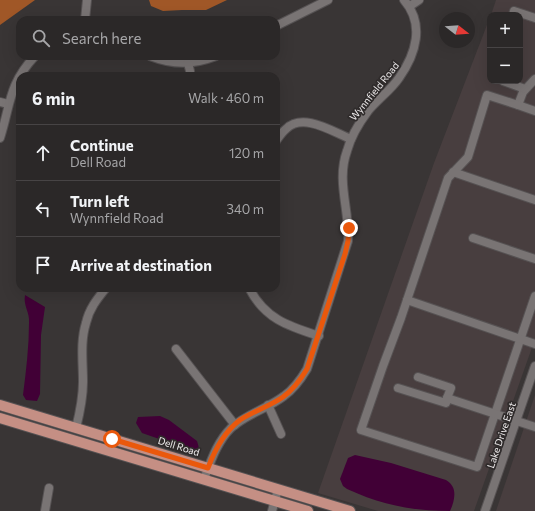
<!DOCTYPE html>
<html lang="en">
<head>
<meta charset="utf-8">
<style>
  body { margin:0; font-family:Commissioner,sans-serif; background:#333030; color:#f1f3f6 }
  .controls { position:absolute; right:12px; top:12px; display:grid; overflow:hidden; border-radius:8px; box-shadow:0 4px 16px #0002 }
  .controls button { width:36px; height:36px; display:grid; place-items:center; padding:0; border:0; border-bottom:1px solid #474445; background:#2b2828; color:#f1f3f6; font:20px sans-serif }
  .compass { position:absolute; left:439px; top:12px; width:36px; height:36px; border-radius:50%; background:#2b2828; box-shadow:0 4px 16px #0002; rotate:107deg }
  .stop { position:absolute; width:12px; height:12px; margin:-9px; border:3px solid #ea580c; border-radius:50%; background:#fff }
  .stop.end { background:#ea580c; border-color:#fff; box-shadow:0 1px 4px #0008 }
  .list { margin:0; padding:0; list-style:none }
  h2 { display:flex; justify-content:space-between; align-items:center; height:52px; margin:0; padding:0 16px; font-size:17px }
  h2 small { font-size:13px; font-weight:400; color:#a6a6a8 }
  .list li { display:grid; grid-template-columns:26px 1fr auto; gap:12px; align-items:center; box-sizing:border-box; height:56px; padding:0 16px; border-top:1px solid #474445 }
  .list b { display:block; font-size:15px; white-space:nowrap }
  .list p { margin:0; font-size:13px; white-space:nowrap; color:#a6a6a8 }
  .list em { font-size:13px; font-style:normal; color:#a6a6a8 }
  .icon { flex:none; width:22px; height:22px; fill:none; stroke:currentColor; stroke-width:2; stroke-linecap:round; stroke-linejoin:round }
  .map { position:relative; flex:none; width:535px; height:511px; overflow:hidden }
  .search { position:absolute; background:#2b2828; box-shadow:0 4px 16px #0002; left:16px; top:16px; width:264px; height:44px; display:flex; align-items:center; gap:10px; box-sizing:border-box; padding:0 14px; border-radius:12px; color:#a6a6a8; font-size:15px }
  .panel { position:absolute; background:#2b2828; box-shadow:0 4px 16px #0002; left:16px; top:72px; width:264px; height:220px; border-radius:12px }
  .map>svg:first-child { display:block }
  .built { fill:#483e3f }
  .forest { fill:#a05727 }
  .water { fill:#410036 }
  .lines { fill:none; stroke-linecap:round; stroke-linejoin:round }
  .minor-casing { stroke:#565253; stroke-width:10 }
  .major-casing { stroke:#565253; stroke-width:12 }
  .minor { stroke:#797474; stroke-width:8 }
  .major { stroke:#c58f84; stroke-width:10 }
  .route { stroke:#ea580c; stroke-width:5 }
  .labels { text-anchor:middle; stroke-width:3.5; stroke-linejoin:round; paint-order:stroke }
  .street-label { font-size:10px; fill:#eeebec; stroke:#2f2b2b }
</style>
</head>
<body>
<div class="map">
<svg width="535" height="511" viewBox="0 0 535 511">
  <rect width="100%" height="100%" fill="#393535"/>
  <g class="built">
    <polygon points="496,0 535,0 535,339 474,511 378,511 318,493 434,163 490,17 490,81 520,81 520,15 491,15"/>
    <polygon points="535,395 535,511 496,511"/>
  </g>
  <g class="forest">
    <polygon points="0,0 35,0 0,25"/>
    <polygon points="149,0 227,0 206,10 182,10 163,11 151,6"/>
  </g>
  <g class="water">
    <path d="M25,295L45,307L41,335L40,394L37,401L26,400L23,395C26,371 29,347 29,323C30,312 23,306 25,295Z"/>
    <polygon points="160,416 169,420 197,441 199,448 191,450 142,433 136,423 138,417"/>
    <path d="M355,455L391,463L446,480C458,487 455,500 450,511C412,511 382,505 347,489L343,486L340,479L348,458Z"/>
  </g>
  <g class="lines">
    <defs>
      <g id="minor">
        <polyline points="410,6 419,0"/>
        <polyline points="513,15 514,11 535,18"/>
        <polyline points="85,20 87,0"/>
        <polyline points="276,26 328,0"/>
        <path d="M150,56C173,65 193,65 216,56"/>
        <polyline points="188,63 190,71 190,76"/>
        <polyline points="535,79 523,92 518,105 535,111"/>
        <polyline points="503,81 525,89"/>
        <polyline points="0,102 8,104"/>
        <polyline points="518,105 487,95 468,157 448,178 401,318 383,366 361,430 477,467 535,296"/>
        <path d="M0,138C11,104 8,85 35,56"/>
        <path d="M276,141C279,137 282,132 286,129C303,112 333,132 351,139"/>
        <polyline points="453,172 535,200"/>
        <polyline points="473,238 535,259"/>
        <path d="M249,288C265,319 288,326 319,336"/>
        <polyline points="407,300 535,344"/>
        <polyline points="176,349 235,425"/>
        <polyline points="418,377 451,388 447,398"/>
        <polyline points="398,388 446,403 447,398 535,427"/>
        <polyline points="268,405 281,434"/>
        <path d="M76,428C80,412 83,397 83,382C83,362 80,342 86,323C89,309 97,299 106,288"/>
        <path d="M204,479C211,461 217,442 231,428C246,414 267,409 284,396C294,389 301,379 307,369L348,241C350,211 336,181 347,151C351,136 359,123 368,111C378,99 391,90 399,78C416,54 425,24 404,0"/>
        <polyline points="45,511 49,488"/>
        <polyline points="272,511 278,489"/>
        <polyline points="485,511 535,366"/>
      </g>
      <g id="major">
        <polyline points="0,405 350,511"/>
        <polyline points="0,418 308,511"/>
      </g>
    </defs>
    <use href="#minor" class="minor-casing"/>
    <use href="#major" class="major-casing"/>
    <use href="#minor" class="minor"/>
    <use href="#major" class="major"/>
  </g>
  <g class="lines">
    <path class="route" d="M112,439L208,468C215,449 224,432 240,420C254,411 270,406 283,397C294,389 301,379 307,369L345,254L348,241L349,228"/>
  </g>
  <g class="labels">
    <g class="street-label">
      <text transform="translate(374 91) rotate(-51)" y="4">Wynnfield Road</text>
      <text transform="translate(501 435) rotate(-71)" y="4">Lake Drive East</text>
      <text transform="translate(179 446) rotate(17)" y="4">Dell Road</text>
    </g>
  </g>
</svg>
<div class="controls">
<button>+</button>
<button>−</button>
</div>
<svg class="compass" viewBox="-18 -18 36 36"><path d="M0-13l5 13h-10z" fill="#e53935"/><path d="M0 13l5-13h-10z" fill="#a6a6a8"/></svg>
<div class="stop" style="left:112px;top:439px"></div>
<div class="stop end" style="left:349px;top:228px"></div>
<div class="search"><svg class="icon" aria-label="search" viewBox="0 0 24 24"><circle cx="10" cy="10" r="6"/><path d="M15 15l6 6"/></svg>Search here</div>
<section class="panel">
<h2>6 min<small>Walk · 460 m</small></h2>
<ul class="list">
<li><svg class="icon" aria-label="ahead" viewBox="0 0 24 24"><path d="M12 20V5M6 11l6-6 6 6"/></svg><div><b>Continue</b><p>Dell Road</p></div><em>120 m</em></li>
<li><svg class="icon" aria-label="left" viewBox="0 0 24 24"><path d="M17 20v-9H6M10 6l-5 5 5 5"/></svg><div><b>Turn left</b><p>Wynnfield Road</p></div><em>340 m</em></li>
<li><svg class="icon" aria-label="arrive" viewBox="0 0 24 24"><path d="M6 21V4h12l-3 4 3 4H6"/></svg><div><b>Arrive at destination</b></div></li>
</ul>
</section>
</div>
</body>
</html>
